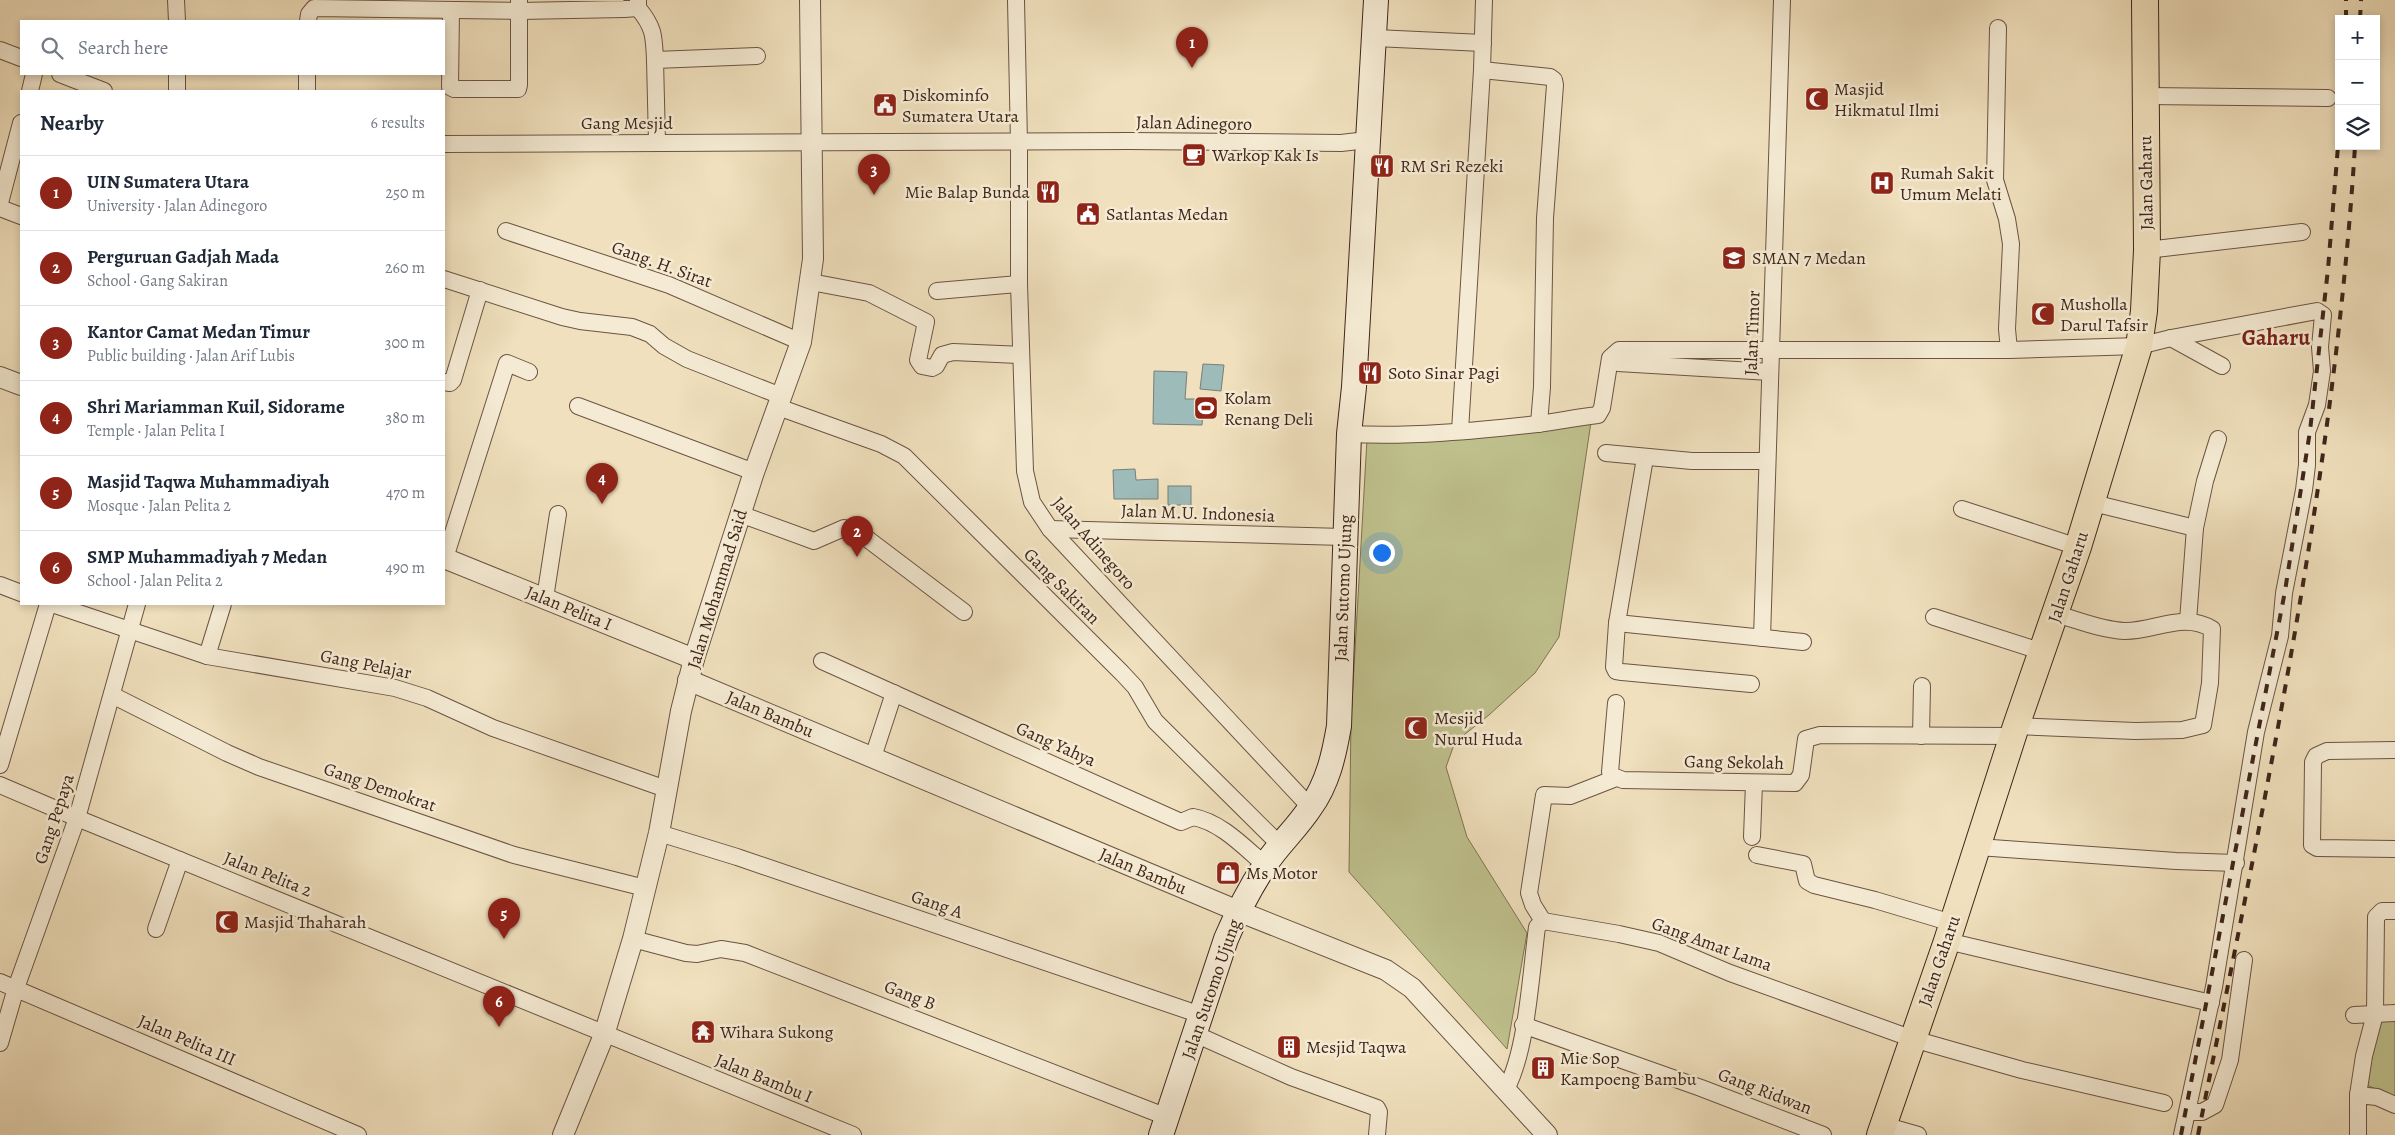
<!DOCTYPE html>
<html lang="en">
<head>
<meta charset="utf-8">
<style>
  body { margin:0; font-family:Alegreya,serif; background:#f6f6f7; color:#1f2937 }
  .controls { position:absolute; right:15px; top:15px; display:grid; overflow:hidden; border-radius:0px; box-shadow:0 2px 8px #0003 }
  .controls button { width:45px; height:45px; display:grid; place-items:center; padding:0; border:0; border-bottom:1px solid #e0e1e3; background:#fff; color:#1f2937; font:25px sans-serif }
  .you { position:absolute; left:1381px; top:552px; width:18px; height:18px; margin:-12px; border:4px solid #fff; border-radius:50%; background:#1a73e8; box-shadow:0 0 0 8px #1a73e833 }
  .badge { display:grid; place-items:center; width:32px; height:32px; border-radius:50%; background:#8f2418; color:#fff; font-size:16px; font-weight:700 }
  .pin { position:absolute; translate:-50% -41px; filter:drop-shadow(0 1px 2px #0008) }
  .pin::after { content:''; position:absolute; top:26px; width:18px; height:15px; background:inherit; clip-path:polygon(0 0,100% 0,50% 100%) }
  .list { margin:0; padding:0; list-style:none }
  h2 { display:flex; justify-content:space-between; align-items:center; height:65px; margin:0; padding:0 20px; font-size:21px }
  h2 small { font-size:16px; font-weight:400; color:#747a83 }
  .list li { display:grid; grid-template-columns:32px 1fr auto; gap:15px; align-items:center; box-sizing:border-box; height:75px; padding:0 20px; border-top:1px solid #e0e1e3 }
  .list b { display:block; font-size:19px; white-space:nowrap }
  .list p { margin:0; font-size:16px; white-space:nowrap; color:#747a83 }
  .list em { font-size:16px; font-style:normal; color:#747a83 }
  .icon { flex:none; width:28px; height:28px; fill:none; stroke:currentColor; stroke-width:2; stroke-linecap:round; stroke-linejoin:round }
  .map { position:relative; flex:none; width:2395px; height:1135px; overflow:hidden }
  .search { position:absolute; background:#fff; box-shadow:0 2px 8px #0003; left:20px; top:20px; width:425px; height:55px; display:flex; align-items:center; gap:12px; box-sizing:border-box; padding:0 18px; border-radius:0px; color:#747a83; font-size:19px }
  .panel { position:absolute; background:#fff; box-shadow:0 2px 8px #0003; left:20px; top:90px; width:425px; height:515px; border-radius:0px }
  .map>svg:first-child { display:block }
  .green { fill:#bfc18d; stroke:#7f7354 }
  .water { fill:#9dbbb9; stroke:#777f79 }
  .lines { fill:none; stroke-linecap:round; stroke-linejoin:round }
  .minor-casing { stroke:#6b5443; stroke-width:18 }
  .tertiary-casing { stroke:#6b5443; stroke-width:22 }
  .secondary-casing { stroke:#3f251a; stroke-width:26 }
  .primary-casing { stroke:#3f251a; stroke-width:28 }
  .minor { stroke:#f5ebd4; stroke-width:16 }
  .tertiary { stroke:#f5ebd4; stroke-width:20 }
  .secondary { stroke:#f5ebd4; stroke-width:24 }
  .primary { stroke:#f0e0bd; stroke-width:26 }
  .rail { stroke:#3f251a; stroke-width:4; stroke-dasharray:9 9; stroke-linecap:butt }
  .labels { text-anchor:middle; stroke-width:5; stroke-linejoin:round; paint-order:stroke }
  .poi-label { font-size:18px; fill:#3f251a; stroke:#f5ebd4; text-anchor:start }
  .street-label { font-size:18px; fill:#3f251a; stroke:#f5ebd4 }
  .district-label { font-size:22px; font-weight:bold; fill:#7a1f14; stroke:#f5ebd4 }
</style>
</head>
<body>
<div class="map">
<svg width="2395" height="1135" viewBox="0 0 2395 1135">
  <rect width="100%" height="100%" fill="#f0e0bd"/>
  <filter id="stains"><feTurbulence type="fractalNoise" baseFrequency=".004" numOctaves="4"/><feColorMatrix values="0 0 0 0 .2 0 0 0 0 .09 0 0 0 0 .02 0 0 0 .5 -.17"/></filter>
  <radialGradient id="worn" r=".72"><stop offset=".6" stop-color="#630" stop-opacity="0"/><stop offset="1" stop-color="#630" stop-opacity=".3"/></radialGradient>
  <g class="green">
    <polygon points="1591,422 1559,637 1535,673 1489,715 1455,742 1446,767 1467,837 1527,933 1507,1049 1349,872 1351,721 1367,439"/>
    <polygon points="2395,1018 2395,1098 2367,1085 2379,1019"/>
  </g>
  <g class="water">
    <polygon points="1203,364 1224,365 1221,391 1200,389"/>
    <polygon points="1154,371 1187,372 1185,399 1204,399 1202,425 1153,424"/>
    <polygon points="1135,469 1136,480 1158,479 1158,499 1114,499 1113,470"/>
    <rect x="1168" y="486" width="23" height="19"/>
  </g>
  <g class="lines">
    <defs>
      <g id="minor">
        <polyline points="176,0 177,21"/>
        <polyline points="1016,0 1019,143 1019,284 1025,471 1032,502 1050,529 1311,808"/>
        <path d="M638,8C654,27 654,36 655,60"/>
        <polyline points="451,11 450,87 454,89 518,89 519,85 519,1"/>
        <polyline points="308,21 309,14 314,8 519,11 624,9 638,8 638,0"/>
        <polyline points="1998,28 1995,180 2007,219 2011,244 2007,329 2009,350"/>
        <polyline points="1375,38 1483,43"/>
        <polyline points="0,50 21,58"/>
        <polyline points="1482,70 1550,77 1554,80 1555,85 1545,218 1542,387 1539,424"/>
        <polyline points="60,74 104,91"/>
        <polyline points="307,74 307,91"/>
        <polyline points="30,91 34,74"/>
        <polyline points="177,91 177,74"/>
        <polyline points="2145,96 2328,98"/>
        <polyline points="657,142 655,60 757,56"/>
        <polyline points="444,144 1129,141 1341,143 1367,140"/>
        <polyline points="0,203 21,123"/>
        <polyline points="0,208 21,216"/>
        <polyline points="506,231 669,285 801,342"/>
        <polyline points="2147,250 2302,232"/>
        <polyline points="444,279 562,317 580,321 632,327 650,334 664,346 687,359 781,396"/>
        <polyline points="811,282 869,293 926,322 918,360 922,366 932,368 936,366 942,355 953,352 1021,355"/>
        <polyline points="937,291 1019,284"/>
        <polyline points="2171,338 2222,366"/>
        <polyline points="1618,363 1770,372"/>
        <polyline points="444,382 450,383 453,380 480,290"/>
        <polyline points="578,406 754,472"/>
        <polyline points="778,407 881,444 904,456 1122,673 1135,687 1155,721 1280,845"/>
        <polyline points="1460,431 1482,70 1484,0"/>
        <path d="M1349,434C1411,437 1475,431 1537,424C1557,422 1577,417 1598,415L1602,408L1610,358L1619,350H2009L2139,346L2171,338L2317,311L2323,315L2320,347L2322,371L2317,405L2307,432V465L2304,490L2284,593L2280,636L2256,732L2214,987L2182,1135"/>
        <polyline points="1606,453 1692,461 1766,461"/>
        <polyline points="1645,458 1617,623 1614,667 1616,671 1622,672 1751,684"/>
        <polyline points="2093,503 2195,528"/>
        <polyline points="1962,509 2078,547"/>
        <polyline points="740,514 814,541 844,528 857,531 964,612"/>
        <polyline points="1050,529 1344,537"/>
        <polyline points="445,558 507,363 529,372"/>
        <polyline points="0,585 21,593"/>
        <polyline points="545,598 558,514"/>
        <polyline points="52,604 207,656 395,688 427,698 493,728 666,789"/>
        <polyline points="1934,617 2043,652"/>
        <polyline points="2188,621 2195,528 2205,481 2218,439"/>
        <polyline points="1617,623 1803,642"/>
        <polyline points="1762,638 1782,0"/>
        <polyline points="207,656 223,604"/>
        <path d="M822,661L1181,822L1193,817C1221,822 1244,847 1265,865"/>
        <polyline points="112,695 227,753 259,767 514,855 645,888"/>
        <polyline points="1616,703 1610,772 1613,776 1623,780 1795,783 1801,775 1806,739 1820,735 2013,736"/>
        <path d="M2016,726L2135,731L2182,730L2203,725L2210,683L2212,629C2183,611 2154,632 2124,631C2101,630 2078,620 2056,614"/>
        <polyline points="1921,736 1922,686"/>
        <polyline points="2395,750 2327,751 2316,756 2313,762 2312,845 2317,848 2395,849"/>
        <polyline points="873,757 894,693"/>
        <polyline points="0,765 48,604"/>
        <polyline points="0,785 77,818 853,1135"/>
        <polyline points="659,833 737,857 1201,1015"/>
        <polyline points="1752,837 1754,783"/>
        <polyline points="1978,847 2176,861 2236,863"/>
        <polyline points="1757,855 1803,864 1807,881 1814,885 1875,900 1952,923"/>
        <polyline points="1543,921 1619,934 1659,943 1730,973 1913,1039 2022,1070 2164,1103"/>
        <polyline points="1543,921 1533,905 1529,893 1544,795 1570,796 1616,778"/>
        <polyline points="156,929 180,860"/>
        <polyline points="633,939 686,953 697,954 721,949 745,953 1167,1117"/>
        <polyline points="1947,941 2211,1003"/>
        <polyline points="0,982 358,1135"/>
        <polyline points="2354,1015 2395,1013"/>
        <polyline points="1523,1025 1701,1088 1823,1135"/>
        <polyline points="1195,1034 1291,1077 1377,1108 1379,1112 1377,1135"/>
        <polyline points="0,1043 16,988 77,818 137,604"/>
        <path d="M1506,1089C1527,1051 1531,972 1537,927L1543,921"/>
        <polyline points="2358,1095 2364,1056 2375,1014 2376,917 2382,911 2395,911"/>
        <polyline points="2188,1112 2202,1112 2215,1105 2230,1060 2244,960"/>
        <polyline points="1883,1125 1918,1135"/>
        <polyline points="2358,1135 2358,1095 2377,1097 2395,1105"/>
      </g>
      <g id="tertiary">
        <polyline points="0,377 21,385"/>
        <polyline points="444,558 694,659"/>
        <polyline points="688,680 1238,911 1386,970 1412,988 1547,1135"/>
        <polyline points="563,1135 604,1035 633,939 659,833 681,711 694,659 754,472 801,342 813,259 810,0"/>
      </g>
      <path id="secondary" d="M1161,1135L1226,939C1237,913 1250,888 1265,865C1279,844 1297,828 1310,808C1328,783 1334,755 1339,726L1349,434L1354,387L1376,0"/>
      <polyline id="primary" points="1880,1135 1947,941 2016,726 2078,547 2139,346 2144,311 2147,250 2145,0"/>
    </defs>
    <use href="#minor" class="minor-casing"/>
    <use href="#tertiary" class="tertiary-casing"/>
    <use href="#secondary" class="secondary-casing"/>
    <use href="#primary" class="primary-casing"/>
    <use href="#minor" class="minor"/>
    <use href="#tertiary" class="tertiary"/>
    <use href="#secondary" class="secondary"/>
    <use href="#primary" class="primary"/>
    <g class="rail">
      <polyline points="2346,19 2346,0"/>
      <polyline points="2360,19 2361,0"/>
      <polyline points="2181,1135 2285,591 2310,431 2328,269 2339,134"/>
      <path d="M2198,1135C2263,808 2334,480 2355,146"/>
    </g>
  </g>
  <defs>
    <symbol id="mosque-square" viewBox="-11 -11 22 22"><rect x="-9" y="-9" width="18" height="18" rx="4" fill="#8f2418" stroke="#f5ebd4"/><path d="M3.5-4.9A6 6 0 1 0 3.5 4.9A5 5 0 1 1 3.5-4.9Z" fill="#fff"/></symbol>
    <symbol id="civic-square" viewBox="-11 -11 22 22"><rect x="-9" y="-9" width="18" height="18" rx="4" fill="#8f2418" stroke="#f5ebd4"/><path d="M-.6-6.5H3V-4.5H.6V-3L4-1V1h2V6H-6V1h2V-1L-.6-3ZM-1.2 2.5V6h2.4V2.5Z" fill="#fff"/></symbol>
    <symbol id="cafe-square" viewBox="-11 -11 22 22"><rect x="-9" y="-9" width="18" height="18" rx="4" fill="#8f2418" stroke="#f5ebd4"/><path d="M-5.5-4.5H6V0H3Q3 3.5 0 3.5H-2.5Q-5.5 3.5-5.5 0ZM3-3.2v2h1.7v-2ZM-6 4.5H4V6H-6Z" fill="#fff"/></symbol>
    <symbol id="restaurant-square" viewBox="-11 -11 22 22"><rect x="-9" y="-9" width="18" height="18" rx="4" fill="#8f2418" stroke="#f5ebd4"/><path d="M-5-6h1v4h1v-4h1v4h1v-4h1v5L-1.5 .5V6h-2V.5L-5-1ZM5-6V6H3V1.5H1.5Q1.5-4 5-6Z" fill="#fff"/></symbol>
    <symbol id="hospital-square" viewBox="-11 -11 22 22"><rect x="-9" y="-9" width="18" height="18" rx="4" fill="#8f2418" stroke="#f5ebd4"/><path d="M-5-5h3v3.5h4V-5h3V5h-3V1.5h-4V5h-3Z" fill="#fff"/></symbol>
    <symbol id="school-square" viewBox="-11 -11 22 22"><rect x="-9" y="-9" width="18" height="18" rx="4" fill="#8f2418" stroke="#f5ebd4"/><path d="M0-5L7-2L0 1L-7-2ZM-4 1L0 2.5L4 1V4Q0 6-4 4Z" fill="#fff"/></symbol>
    <symbol id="stadium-square" viewBox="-11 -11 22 22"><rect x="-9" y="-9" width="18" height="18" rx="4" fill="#8f2418" stroke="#f5ebd4"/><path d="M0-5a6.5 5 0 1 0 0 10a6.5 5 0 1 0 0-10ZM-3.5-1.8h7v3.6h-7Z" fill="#fff"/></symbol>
    <symbol id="shop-square" viewBox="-11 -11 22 22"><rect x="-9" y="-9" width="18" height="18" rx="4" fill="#8f2418" stroke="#f5ebd4"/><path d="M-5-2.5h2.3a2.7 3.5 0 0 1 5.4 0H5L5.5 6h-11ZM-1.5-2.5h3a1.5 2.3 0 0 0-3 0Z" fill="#fff"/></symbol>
    <symbol id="temple-square" viewBox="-11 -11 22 22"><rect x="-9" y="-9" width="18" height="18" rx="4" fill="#8f2418" stroke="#f5ebd4"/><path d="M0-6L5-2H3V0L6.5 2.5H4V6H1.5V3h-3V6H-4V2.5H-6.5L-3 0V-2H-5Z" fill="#fff"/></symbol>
    <symbol id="building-square" viewBox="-11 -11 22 22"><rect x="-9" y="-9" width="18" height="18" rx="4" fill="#8f2418" stroke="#f5ebd4"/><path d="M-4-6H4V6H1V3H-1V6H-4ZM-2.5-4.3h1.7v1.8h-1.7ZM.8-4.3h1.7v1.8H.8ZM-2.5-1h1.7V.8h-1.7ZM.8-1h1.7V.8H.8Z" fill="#fff"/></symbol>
  </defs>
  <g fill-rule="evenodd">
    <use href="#mosque-square" x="1803" y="85" width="28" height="28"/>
    <use href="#civic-square" x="871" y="91" width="28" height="28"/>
    <use href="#cafe-square" x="1180" y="141" width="28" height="28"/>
    <use href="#restaurant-square" x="1368" y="152" width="28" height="28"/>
    <use href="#hospital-square" x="1868" y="169" width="28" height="28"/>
    <use href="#restaurant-square" x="1034" y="178" width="28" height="28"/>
    <use href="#civic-square" x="1074" y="200" width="28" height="28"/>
    <use href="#school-square" x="1720" y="244" width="28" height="28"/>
    <use href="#mosque-square" x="2029" y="300" width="28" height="28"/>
    <use href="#restaurant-square" x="1356" y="359" width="28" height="28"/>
    <use href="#stadium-square" x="1192" y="394" width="28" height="28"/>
    <use href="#mosque-square" x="1402" y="714" width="28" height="28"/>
    <use href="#shop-square" x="1214" y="859" width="28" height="28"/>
    <use href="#mosque-square" x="213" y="908" width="28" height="28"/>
    <use href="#temple-square" x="689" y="1018" width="28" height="28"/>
    <use href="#building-square" x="1275" y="1033" width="28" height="28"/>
    <use href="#building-square" x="1529" y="1054" width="28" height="28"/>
  </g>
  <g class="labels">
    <g class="poi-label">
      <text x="1834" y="95">Masjid<tspan x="1834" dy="21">Hikmatul Ilmi</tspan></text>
      <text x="902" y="101">Diskominfo<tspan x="902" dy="21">Sumatera Utara</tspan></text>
      <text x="1212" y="161">Warkop Kak Is</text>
      <text x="1400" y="172">RM Sri Rezeki</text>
      <text x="1900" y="179">Rumah Sakit<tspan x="1900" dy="21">Umum Melati</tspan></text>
      <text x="1030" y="198" text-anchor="end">Mie Balap Bunda</text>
      <text x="1106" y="220">Satlantas Medan</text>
      <text x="1752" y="264">SMAN 7 Medan</text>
      <text x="2060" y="310">Musholla<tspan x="2060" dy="21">Darul Tafsir</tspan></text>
      <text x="1388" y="379">Soto Sinar Pagi</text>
      <text x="1224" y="404">Kolam<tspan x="1224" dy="21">Renang Deli</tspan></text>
      <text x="1434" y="724">Mesjid<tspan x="1434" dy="21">Nurul Huda</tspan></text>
      <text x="1246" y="879">Ms Motor</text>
      <text x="244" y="928">Masjid Thaharah</text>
      <text x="720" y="1038">Wihara Sukong</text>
      <text x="1306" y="1053">Mesjid Taqwa</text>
      <text x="1560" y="1064">Mie Sop<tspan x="1560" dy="21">Kampoeng Bambu</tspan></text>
    </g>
    <g class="street-label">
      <text x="627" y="129">Gang Mesjid</text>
      <text transform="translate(1194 123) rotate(1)" y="6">Jalan Adinegoro</text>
      <text transform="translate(2146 183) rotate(-91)" y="6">Jalan Gaharu</text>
      <text transform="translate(662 264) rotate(20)" y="6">Gang. H. Sirat</text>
      <text transform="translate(1752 333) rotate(-88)" y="6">Jalan Timor</text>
      <text transform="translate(1198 513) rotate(2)" y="6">Jalan M.U. Indonesia</text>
      <text transform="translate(1094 543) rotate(49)" y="6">Jalan Adinegoro</text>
      <text transform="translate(2068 577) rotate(-72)" y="6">Jalan Gaharu</text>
      <text transform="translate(1062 586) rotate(45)" y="6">Gang Sakiran</text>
      <text transform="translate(1343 588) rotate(-88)" y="6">Jalan Sutomo Ujung</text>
      <text transform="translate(717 589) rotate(-73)" y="6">Jalan Mohammad Said</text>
      <text transform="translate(569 608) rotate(22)" y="6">Jalan Pelita I</text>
      <text transform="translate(366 664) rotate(11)" y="6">Gang Pelajar</text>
      <text transform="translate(770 714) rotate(23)" y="6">Jalan Bambu</text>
      <text transform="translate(1056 744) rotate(24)" y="6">Gang Yahya</text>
      <text transform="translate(1734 762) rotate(1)" y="6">Gang Sekolah</text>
      <text transform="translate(380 787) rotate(19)" y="6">Gang Demokrat</text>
      <text transform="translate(54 819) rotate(-72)" y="6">Gang Pepaya</text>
      <text transform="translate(1143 871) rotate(23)" y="6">Jalan Bambu</text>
      <text transform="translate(268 874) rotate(22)" y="6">Jalan Pelita 2</text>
      <text transform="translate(937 904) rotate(19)" y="6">Gang A</text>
      <text transform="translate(1712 944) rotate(20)" y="6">Gang Amat Lama</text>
      <text transform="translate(1939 961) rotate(-71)" y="6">Jalan Gaharu</text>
      <text transform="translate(1211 989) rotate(-71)" y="6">Jalan Sutomo Ujung</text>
      <text transform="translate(910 995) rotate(21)" y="6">Gang B</text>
      <text transform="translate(187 1040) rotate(23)" y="6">Jalan Pelita III</text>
      <text transform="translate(764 1078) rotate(22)" y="6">Jalan Bambu I</text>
      <text transform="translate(1765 1091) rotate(21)" y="6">Gang Ridwan</text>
    </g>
    <g class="district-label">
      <text x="2276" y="345">Gaharu</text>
    </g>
  </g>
  <rect width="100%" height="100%" filter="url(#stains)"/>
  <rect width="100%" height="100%" fill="url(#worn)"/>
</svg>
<div class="controls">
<button>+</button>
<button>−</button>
<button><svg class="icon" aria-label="layers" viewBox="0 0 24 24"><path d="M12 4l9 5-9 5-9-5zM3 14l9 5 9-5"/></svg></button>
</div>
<div class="you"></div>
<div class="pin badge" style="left:1192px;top:68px">1</div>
<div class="pin badge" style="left:857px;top:557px">2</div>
<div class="pin badge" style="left:874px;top:195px">3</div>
<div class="pin badge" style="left:602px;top:504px">4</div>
<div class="pin badge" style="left:504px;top:939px">5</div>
<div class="pin badge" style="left:499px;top:1027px">6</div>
<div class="search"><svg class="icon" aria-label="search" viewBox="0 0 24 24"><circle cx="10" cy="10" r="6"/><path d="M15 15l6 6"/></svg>Search here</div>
<section class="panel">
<h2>Nearby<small>6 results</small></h2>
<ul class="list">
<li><span class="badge">1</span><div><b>UIN Sumatera Utara</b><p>University · Jalan Adinegoro</p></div><em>250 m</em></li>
<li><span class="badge">2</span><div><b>Perguruan Gadjah Mada</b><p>School · Gang Sakiran</p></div><em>260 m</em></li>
<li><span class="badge">3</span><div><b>Kantor Camat Medan Timur</b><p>Public building · Jalan Arif Lubis</p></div><em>300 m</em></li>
<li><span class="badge">4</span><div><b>Shri Mariamman Kuil, Sidorame</b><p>Temple · Jalan Pelita I</p></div><em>380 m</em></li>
<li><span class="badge">5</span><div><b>Masjid Taqwa Muhammadiyah</b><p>Mosque · Jalan Pelita 2</p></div><em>470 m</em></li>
<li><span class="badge">6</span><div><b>SMP Muhammadiyah 7 Medan</b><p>School · Jalan Pelita 2</p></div><em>490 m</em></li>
</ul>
</section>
</div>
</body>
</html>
